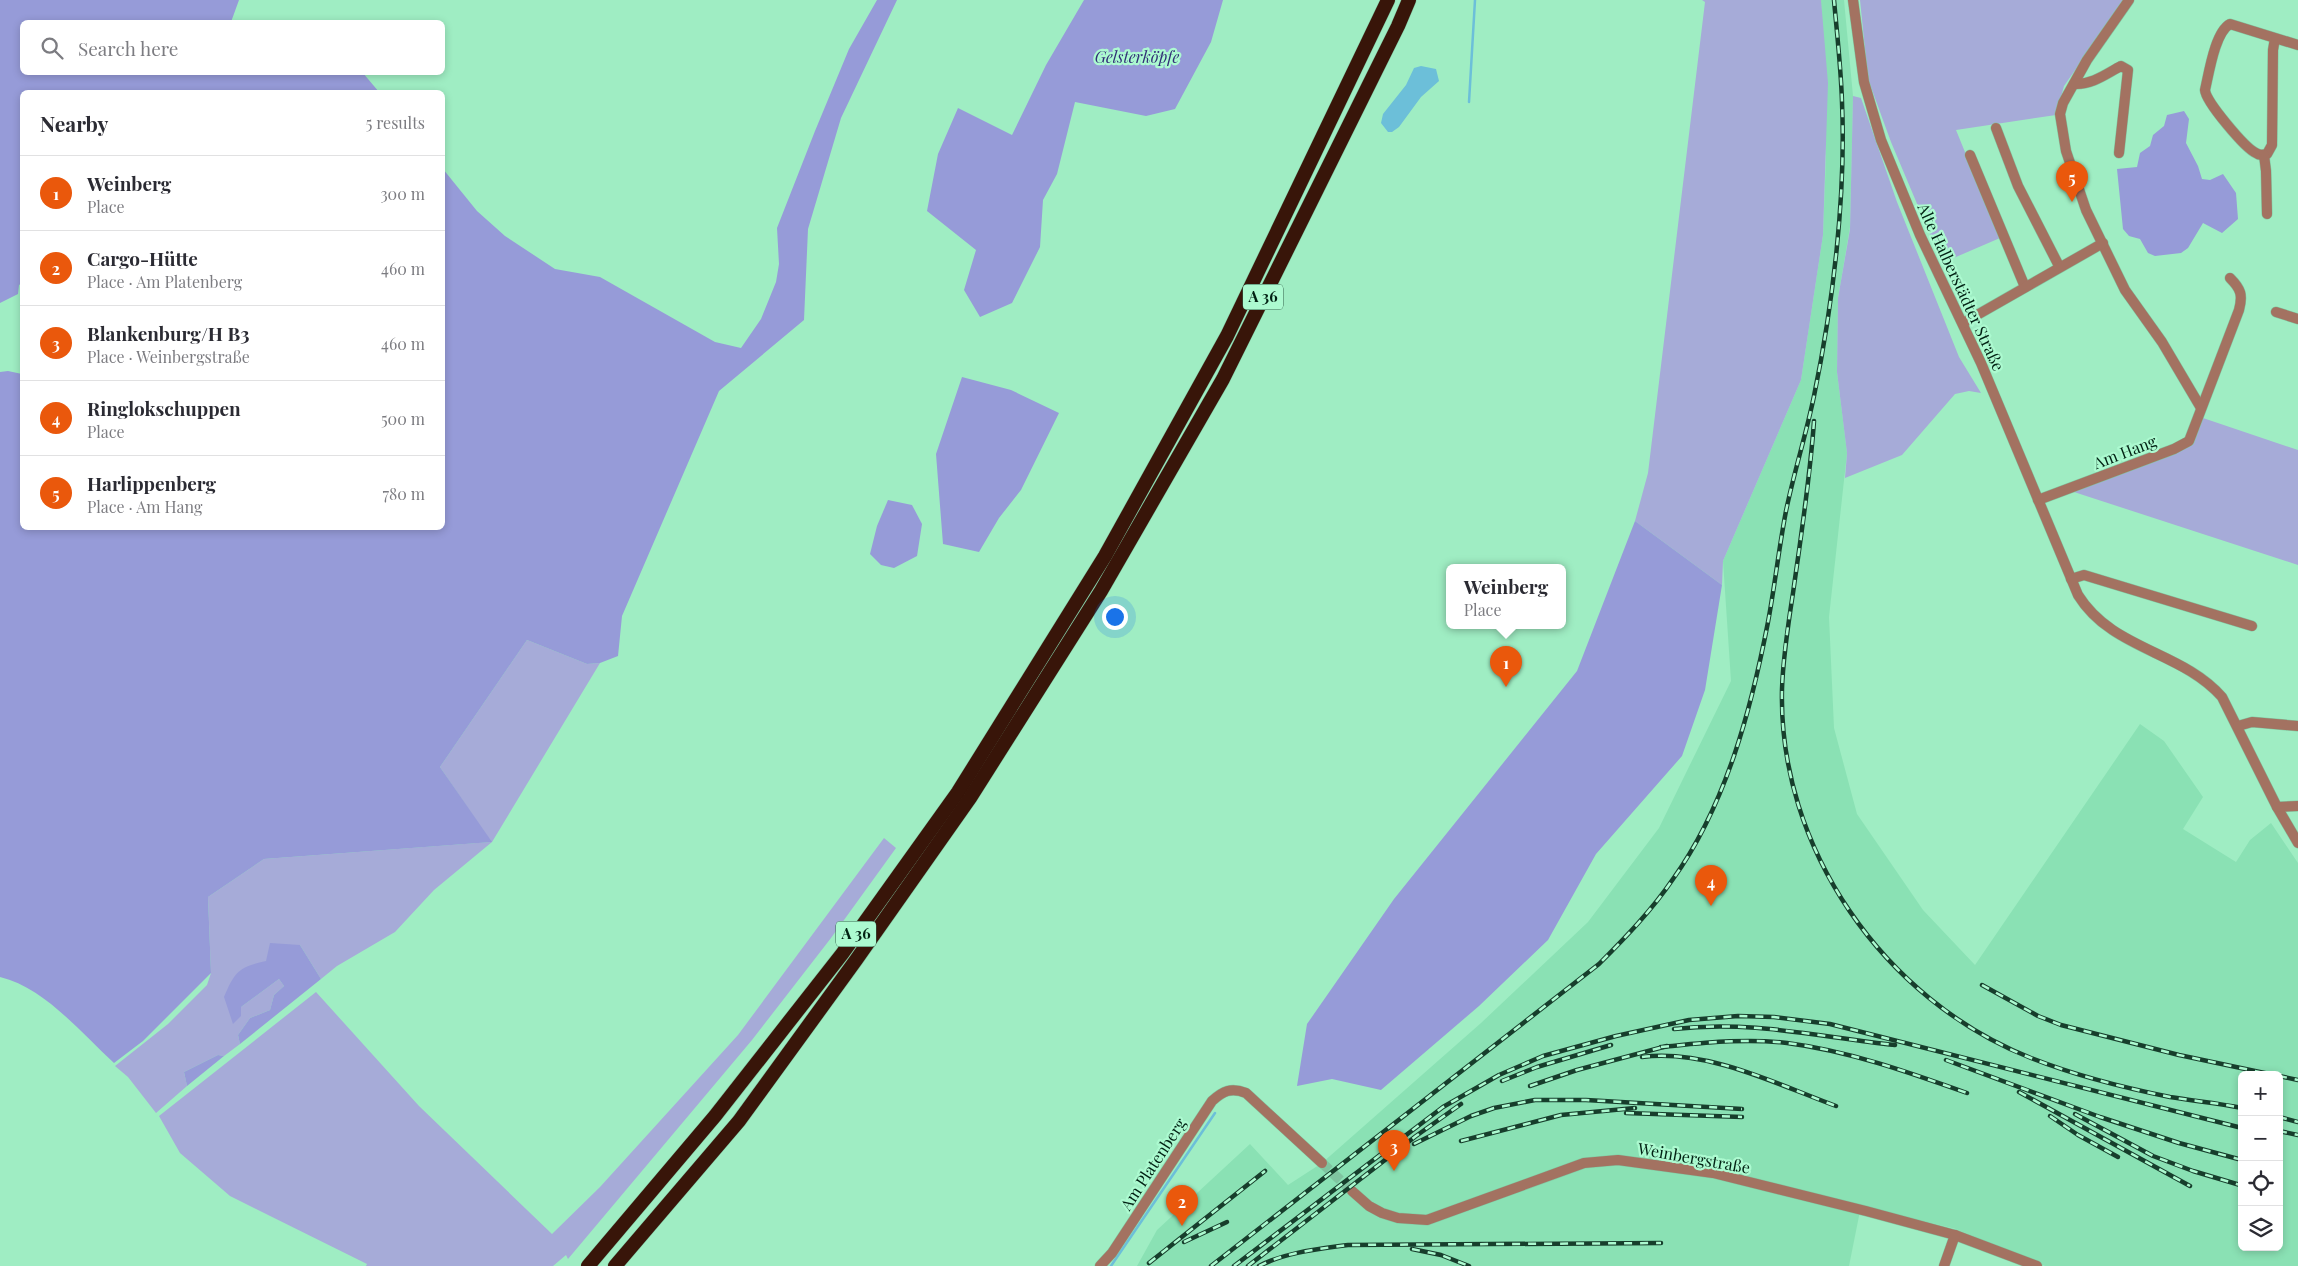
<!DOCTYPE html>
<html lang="en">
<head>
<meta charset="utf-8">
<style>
  body { margin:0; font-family:"Playfair Display",serif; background:#f7f7f7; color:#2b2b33 }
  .controls { position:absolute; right:15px; bottom:15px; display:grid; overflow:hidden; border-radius:8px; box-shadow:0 2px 8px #0003 }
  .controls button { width:45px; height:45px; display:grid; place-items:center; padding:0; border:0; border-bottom:1px solid #e1e1e2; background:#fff; color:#2b2b33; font:25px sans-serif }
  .you { position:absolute; left:1114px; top:616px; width:18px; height:18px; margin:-12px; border:4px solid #fff; border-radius:50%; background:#1a73e8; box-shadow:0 0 0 8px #1a73e833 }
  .badge { display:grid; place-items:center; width:32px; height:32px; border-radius:50%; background:#ea580c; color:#fff; font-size:16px; font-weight:700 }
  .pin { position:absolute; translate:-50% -41px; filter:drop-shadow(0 1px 2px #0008) }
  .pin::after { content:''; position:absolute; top:26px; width:18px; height:15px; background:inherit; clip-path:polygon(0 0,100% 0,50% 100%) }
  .popup { position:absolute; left:1446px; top:564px; width:120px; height:65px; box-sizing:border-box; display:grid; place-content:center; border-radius:8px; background:#fff; filter:drop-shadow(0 1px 4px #0005); font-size:16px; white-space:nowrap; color:#7c7c81 }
  .popup b { font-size:19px; color:#2b2b33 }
  .popup::after { content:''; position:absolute; left:50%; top:100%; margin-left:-10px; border:10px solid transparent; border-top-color:#fff }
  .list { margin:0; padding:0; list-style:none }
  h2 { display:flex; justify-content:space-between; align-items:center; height:65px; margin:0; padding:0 20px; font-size:21px }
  h2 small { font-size:16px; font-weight:400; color:#7c7c81 }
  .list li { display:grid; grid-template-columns:32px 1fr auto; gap:15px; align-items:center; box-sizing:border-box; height:75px; padding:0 20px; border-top:1px solid #e1e1e2 }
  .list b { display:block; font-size:19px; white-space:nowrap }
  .list p { margin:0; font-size:16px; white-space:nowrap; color:#7c7c81 }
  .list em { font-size:16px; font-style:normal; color:#7c7c81 }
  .icon { flex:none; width:28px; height:28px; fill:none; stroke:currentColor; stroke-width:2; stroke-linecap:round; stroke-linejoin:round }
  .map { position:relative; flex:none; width:2298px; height:1266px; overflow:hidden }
  .search { position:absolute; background:#fff; box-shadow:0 2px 8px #0003; left:20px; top:20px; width:425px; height:55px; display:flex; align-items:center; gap:12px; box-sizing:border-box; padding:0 18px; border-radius:8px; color:#7c7c81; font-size:19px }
  .panel { position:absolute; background:#fff; box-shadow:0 2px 8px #0003; left:20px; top:90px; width:425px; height:440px; border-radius:8px }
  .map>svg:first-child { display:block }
  .built { fill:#8ae1b4; fill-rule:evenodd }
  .green { fill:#a6abd8 }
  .forest { fill:#969bd8 }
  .water { fill:#6cbfd9 }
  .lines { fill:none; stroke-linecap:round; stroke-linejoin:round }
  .stream { stroke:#6cbfd9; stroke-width:2.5 }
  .minor-tunnel { stroke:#7fc4a0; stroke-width:10; stroke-dasharray:10 5; stroke-linecap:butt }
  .minor-casing { stroke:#83c8a3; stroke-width:11 }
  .highway-casing { stroke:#83c8a3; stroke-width:15 }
  .minor { stroke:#a37261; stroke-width:10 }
  .highway { stroke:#381509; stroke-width:14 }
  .rail-casing { stroke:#173e2c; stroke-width:4.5 }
  .rail { stroke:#acfad0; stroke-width:2.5; stroke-dasharray:8; stroke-linecap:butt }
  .labels { text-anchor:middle; stroke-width:4.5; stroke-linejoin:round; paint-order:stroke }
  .shield { fill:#acfad0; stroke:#34624c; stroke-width:1 }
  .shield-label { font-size:15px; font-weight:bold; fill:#012113 }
  .park-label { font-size:16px; font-style:italic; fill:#312e76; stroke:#acfad0 }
  .street-label { font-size:16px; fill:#012113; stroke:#acfad0 }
</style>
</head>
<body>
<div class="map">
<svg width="2298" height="1266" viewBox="0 0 2298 1266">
  <rect width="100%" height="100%" fill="#9fedc3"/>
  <path class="built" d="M1821,0H1844L1853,96L1850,227L1838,298L1837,372L1847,453L1829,617L1834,728L1857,814L1923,910L1975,965L2140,724L2164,741L2203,797L2183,829L2236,862L2250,840L2271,823L2298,863V1266H2045L1956,1229L1861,1206L1849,1266H1137L1157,1230L1250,1144L1288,1185L1322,1163L1481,1023L1588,922L1659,828L1731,681L1723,561L1801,380L1823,235L1826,157ZM2242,1075H2279V1247H2242Z"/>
  <g class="green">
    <polygon points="1702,0 1821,0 1828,83 1823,235 1801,380 1723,561 1722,585 1635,521 1648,473 1705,2"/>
    <polygon points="1860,0 2124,0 2064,86 2056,115 1956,130 2000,238 1942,263 1891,142 1868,79"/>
    <polygon points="1853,96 1861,98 1897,202 1959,357 1981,393 1969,391 1955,394 1902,455 1845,478 1847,453 1837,372 1838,298 1850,229"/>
    <polygon points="2203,418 2298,450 2298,565 2074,492 2174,453"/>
    <polygon points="527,640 587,664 600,663 492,842 434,890 395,932 337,966 321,979 300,945 266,961 241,1007 279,979 284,986 274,995 270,1010 250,1018 238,1035 240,1044 224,1056 218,1055 184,1072 187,1086 156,1113 128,1077 115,1066 168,1024 207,985 211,973 208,897 264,859 491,842 440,767"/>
    <polygon points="884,838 896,848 831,938 752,1040 568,1259 566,1255 553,1266 366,1266 367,1264 230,1196 180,1153 159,1116 316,992 419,1106 552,1234 600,1187 738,1035"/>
  </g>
  <g class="forest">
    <polygon points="0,0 239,0 231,22 22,22 22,72 363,73 379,92 22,92 22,283 19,285 18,294 0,303"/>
    <path d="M877,0H897L841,118L808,229L804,320L719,391L622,616L618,656L600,663L587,664L527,640L440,767L492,842L264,859L208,897L211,973L143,1041L114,1063C80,1032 45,988 0,977V372L8,371L22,374V528H442L443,169L477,211L505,236L555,269L600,277L715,342L741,348L761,319L776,282L779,264L777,228L815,131L849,49Z"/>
    <polygon points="1084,0 1223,0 1211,42 1175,109 1146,116 1075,102 1057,174 1043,200 1040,247 1012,303 980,317 964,290 976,250 927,211 938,154 958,108 1012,135 1046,65"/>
    <polygon points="2184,111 2189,119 2186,143 2198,166 2202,179 2210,180 2223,174 2236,193 2238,219 2222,233 2203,223 2188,248 2181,253 2155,256 2148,253 2140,239 2129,236 2123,229 2117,169 2137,167 2140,153 2150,146 2153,135 2164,126 2167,115"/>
    <polygon points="962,377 1011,390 1059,413 1021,490 999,518 979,552 943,544 936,454"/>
    <polygon points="888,500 912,505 922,524 917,556 894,568 881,565 870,554 877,526"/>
    <polygon points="1635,521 1722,585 1705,690 1682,756 1596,854 1548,940 1479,1006 1381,1090 1332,1079 1297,1086 1307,1024 1394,899 1577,671"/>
    <path d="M270,943L300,945L321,979L240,1044L238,1035L250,1018L270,1010L274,995L284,986L279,979L241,1007V1016L233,1024L224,997C235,971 239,967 266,961Z"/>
    <polygon points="218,1055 224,1056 187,1086 184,1072"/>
  </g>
  <polygon class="water" points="1421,66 1436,69 1439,81 1421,97 1399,127 1392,132 1388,132 1381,123 1383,114 1406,85 1414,68"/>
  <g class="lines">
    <g class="stream">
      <polyline points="1469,102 1475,0"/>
      <polyline points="1111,1266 1215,1113"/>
    </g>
    <polyline class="minor-tunnel" points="1322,1163 1352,1191"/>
    <defs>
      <g id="minor">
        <path d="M1853,0L1864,82L1881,140L1920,235L1981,363L2078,595C2112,650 2182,651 2222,697L2277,807L2298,843"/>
        <polyline points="2129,0 2087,60 2063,103 2060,114 2066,151 2086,210 2125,290 2162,342 2201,408"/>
        <path d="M2275,38L2273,50L2272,145L2267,154C2263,155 2260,156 2256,153C2245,148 2206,102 2205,90C2209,73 2215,32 2230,24L2298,45"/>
        <path d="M2074,84C2092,85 2106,74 2121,66L2128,70L2119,153"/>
        <polyline points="1996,128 2018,186 2059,266"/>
        <polyline points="1970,155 2025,287"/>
        <polyline points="2264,155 2266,171 2267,214"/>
        <polyline points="2276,312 2298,319"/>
        <polyline points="1963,323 2103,243"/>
        <path d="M2038,500L2174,449L2189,441L2239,310C2243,295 2241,289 2230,278"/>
        <polyline points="2071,579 2084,575 2252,626"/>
        <polyline points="2238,726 2252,722 2298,726"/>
        <polyline points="2277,807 2298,806"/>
        <polyline points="1352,1191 1369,1206 1382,1213 1398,1218 1427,1220 1584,1163 1618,1160 1713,1173 1866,1211 1955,1235 2037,1266"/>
        <path d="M1100,1266L1112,1253L1212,1101C1223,1091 1231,1087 1246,1093L1322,1163"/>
        <polyline points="1944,1266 1955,1235"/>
      </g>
      <g id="highway">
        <polyline points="588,1266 715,1116 842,954 958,792 1105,556 1227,336 1388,0"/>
        <polyline points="615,1266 739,1121 856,960 970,798 1101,591 1223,379 1398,26 1409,0"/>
      </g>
    </defs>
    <use href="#minor" class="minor-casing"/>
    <use href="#highway" class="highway-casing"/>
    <use href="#minor" class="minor"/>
    <use href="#highway" class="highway"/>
    <defs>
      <g id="rail">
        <path d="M1814,421C1810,479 1801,536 1793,593C1788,625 1783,657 1782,689C1778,848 1884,1000 2031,1058C2074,1075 2125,1088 2170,1097C2194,1101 2218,1103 2242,1108"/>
        <polyline points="1982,985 2038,1016 2061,1025 2179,1055 2274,1075"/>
        <path d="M1674,1029C1752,1020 1819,1037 1895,1045"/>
        <path d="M1661,1047C1703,1043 1745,1038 1787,1043C1849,1051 1908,1072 1967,1093"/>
        <path d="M1642,1057C1708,1049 1776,1084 1836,1106"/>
        <polyline points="1946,1060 2100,1117 2179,1143 2242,1160"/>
        <polyline points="2279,1076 2298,1080"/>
        <polyline points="1502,1081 1537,1067 1611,1045"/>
        <polyline points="1530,1086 1577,1070 1667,1046"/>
        <polyline points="2019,1092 2190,1186"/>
        <polyline points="1626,1113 1742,1117"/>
        <polyline points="2075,1114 2153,1156 2193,1171 2240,1185"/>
        <polyline points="2050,1116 2078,1135 2118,1157"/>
        <polyline points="2279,1117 2298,1122"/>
        <polyline points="2279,1131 2298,1135"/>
        <polyline points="1461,1141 1561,1115 1635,1108"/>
        <polyline points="1414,1144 1471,1116 1494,1108 1535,1100 1586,1100 1742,1109"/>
        <polyline points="1184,1242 1227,1222"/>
        <polyline points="1412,1249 1441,1255 1469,1266"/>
        <polyline points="1149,1263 1265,1171"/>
        <path d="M1211,1266L1599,964C1626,937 1652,910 1673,879C1726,805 1751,710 1768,622C1775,585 1779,547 1786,511C1794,472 1806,435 1814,396C1833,304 1846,196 1842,102C1841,68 1837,34 1834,0"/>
        <polyline points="1234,1266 1443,1107 1499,1075 1543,1056 1616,1036 1689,1020 1738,1016 1774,1017 1830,1024 2242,1128"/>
        <polyline points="1248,1266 1416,1136 1461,1104"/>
        <path d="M1259,1266C1286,1252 1319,1249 1348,1245L1661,1243"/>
      </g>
    </defs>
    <use href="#rail" class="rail-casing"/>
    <use href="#rail" class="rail"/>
  </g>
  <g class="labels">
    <g class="shield">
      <rect x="1243" y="284.5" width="40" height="25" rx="4"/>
      <rect x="836" y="921.5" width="40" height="25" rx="4"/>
    </g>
    <g class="shield-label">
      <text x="1263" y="302">A 36</text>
      <text x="856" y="939">A 36</text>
    </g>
    <g class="park-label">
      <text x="1137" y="63">Gelsterköpfe</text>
    </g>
    <g class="street-label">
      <text transform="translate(1961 287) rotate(65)" y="6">Alte Halberstädter Straße</text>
      <text transform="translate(2125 452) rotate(-21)" y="6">Am Hang</text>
      <text transform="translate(1694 1158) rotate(10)" y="6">Weinbergstraße</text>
      <text transform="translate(1153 1164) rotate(-57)" y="6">Am Platenberg</text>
    </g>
  </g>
</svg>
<div class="controls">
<button>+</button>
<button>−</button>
<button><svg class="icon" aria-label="locate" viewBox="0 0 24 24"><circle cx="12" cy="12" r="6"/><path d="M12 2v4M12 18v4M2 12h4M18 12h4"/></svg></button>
<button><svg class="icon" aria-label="layers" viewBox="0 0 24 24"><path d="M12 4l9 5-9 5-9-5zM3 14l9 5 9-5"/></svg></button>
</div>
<div class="you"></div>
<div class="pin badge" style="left:1506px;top:687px">1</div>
<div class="popup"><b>Weinberg</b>Place</div>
<div class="pin badge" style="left:1182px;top:1226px">2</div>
<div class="pin badge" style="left:1394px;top:1171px">3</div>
<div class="pin badge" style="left:1711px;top:906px">4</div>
<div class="pin badge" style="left:2072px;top:202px">5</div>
<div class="search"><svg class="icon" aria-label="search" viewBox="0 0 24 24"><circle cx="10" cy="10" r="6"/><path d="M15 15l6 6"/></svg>Search here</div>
<section class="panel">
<h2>Nearby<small>5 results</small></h2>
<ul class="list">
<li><span class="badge">1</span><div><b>Weinberg</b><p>Place</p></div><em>300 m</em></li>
<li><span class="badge">2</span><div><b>Cargo-Hütte</b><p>Place · Am Platenberg</p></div><em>460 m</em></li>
<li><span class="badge">3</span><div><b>Blankenburg/H B3</b><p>Place · Weinbergstraße</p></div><em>460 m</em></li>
<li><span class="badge">4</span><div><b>Ringlokschuppen</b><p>Place</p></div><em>500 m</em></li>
<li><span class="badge">5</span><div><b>Harlippenberg</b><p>Place · Am Hang</p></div><em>780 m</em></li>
</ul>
</section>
</div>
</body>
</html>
